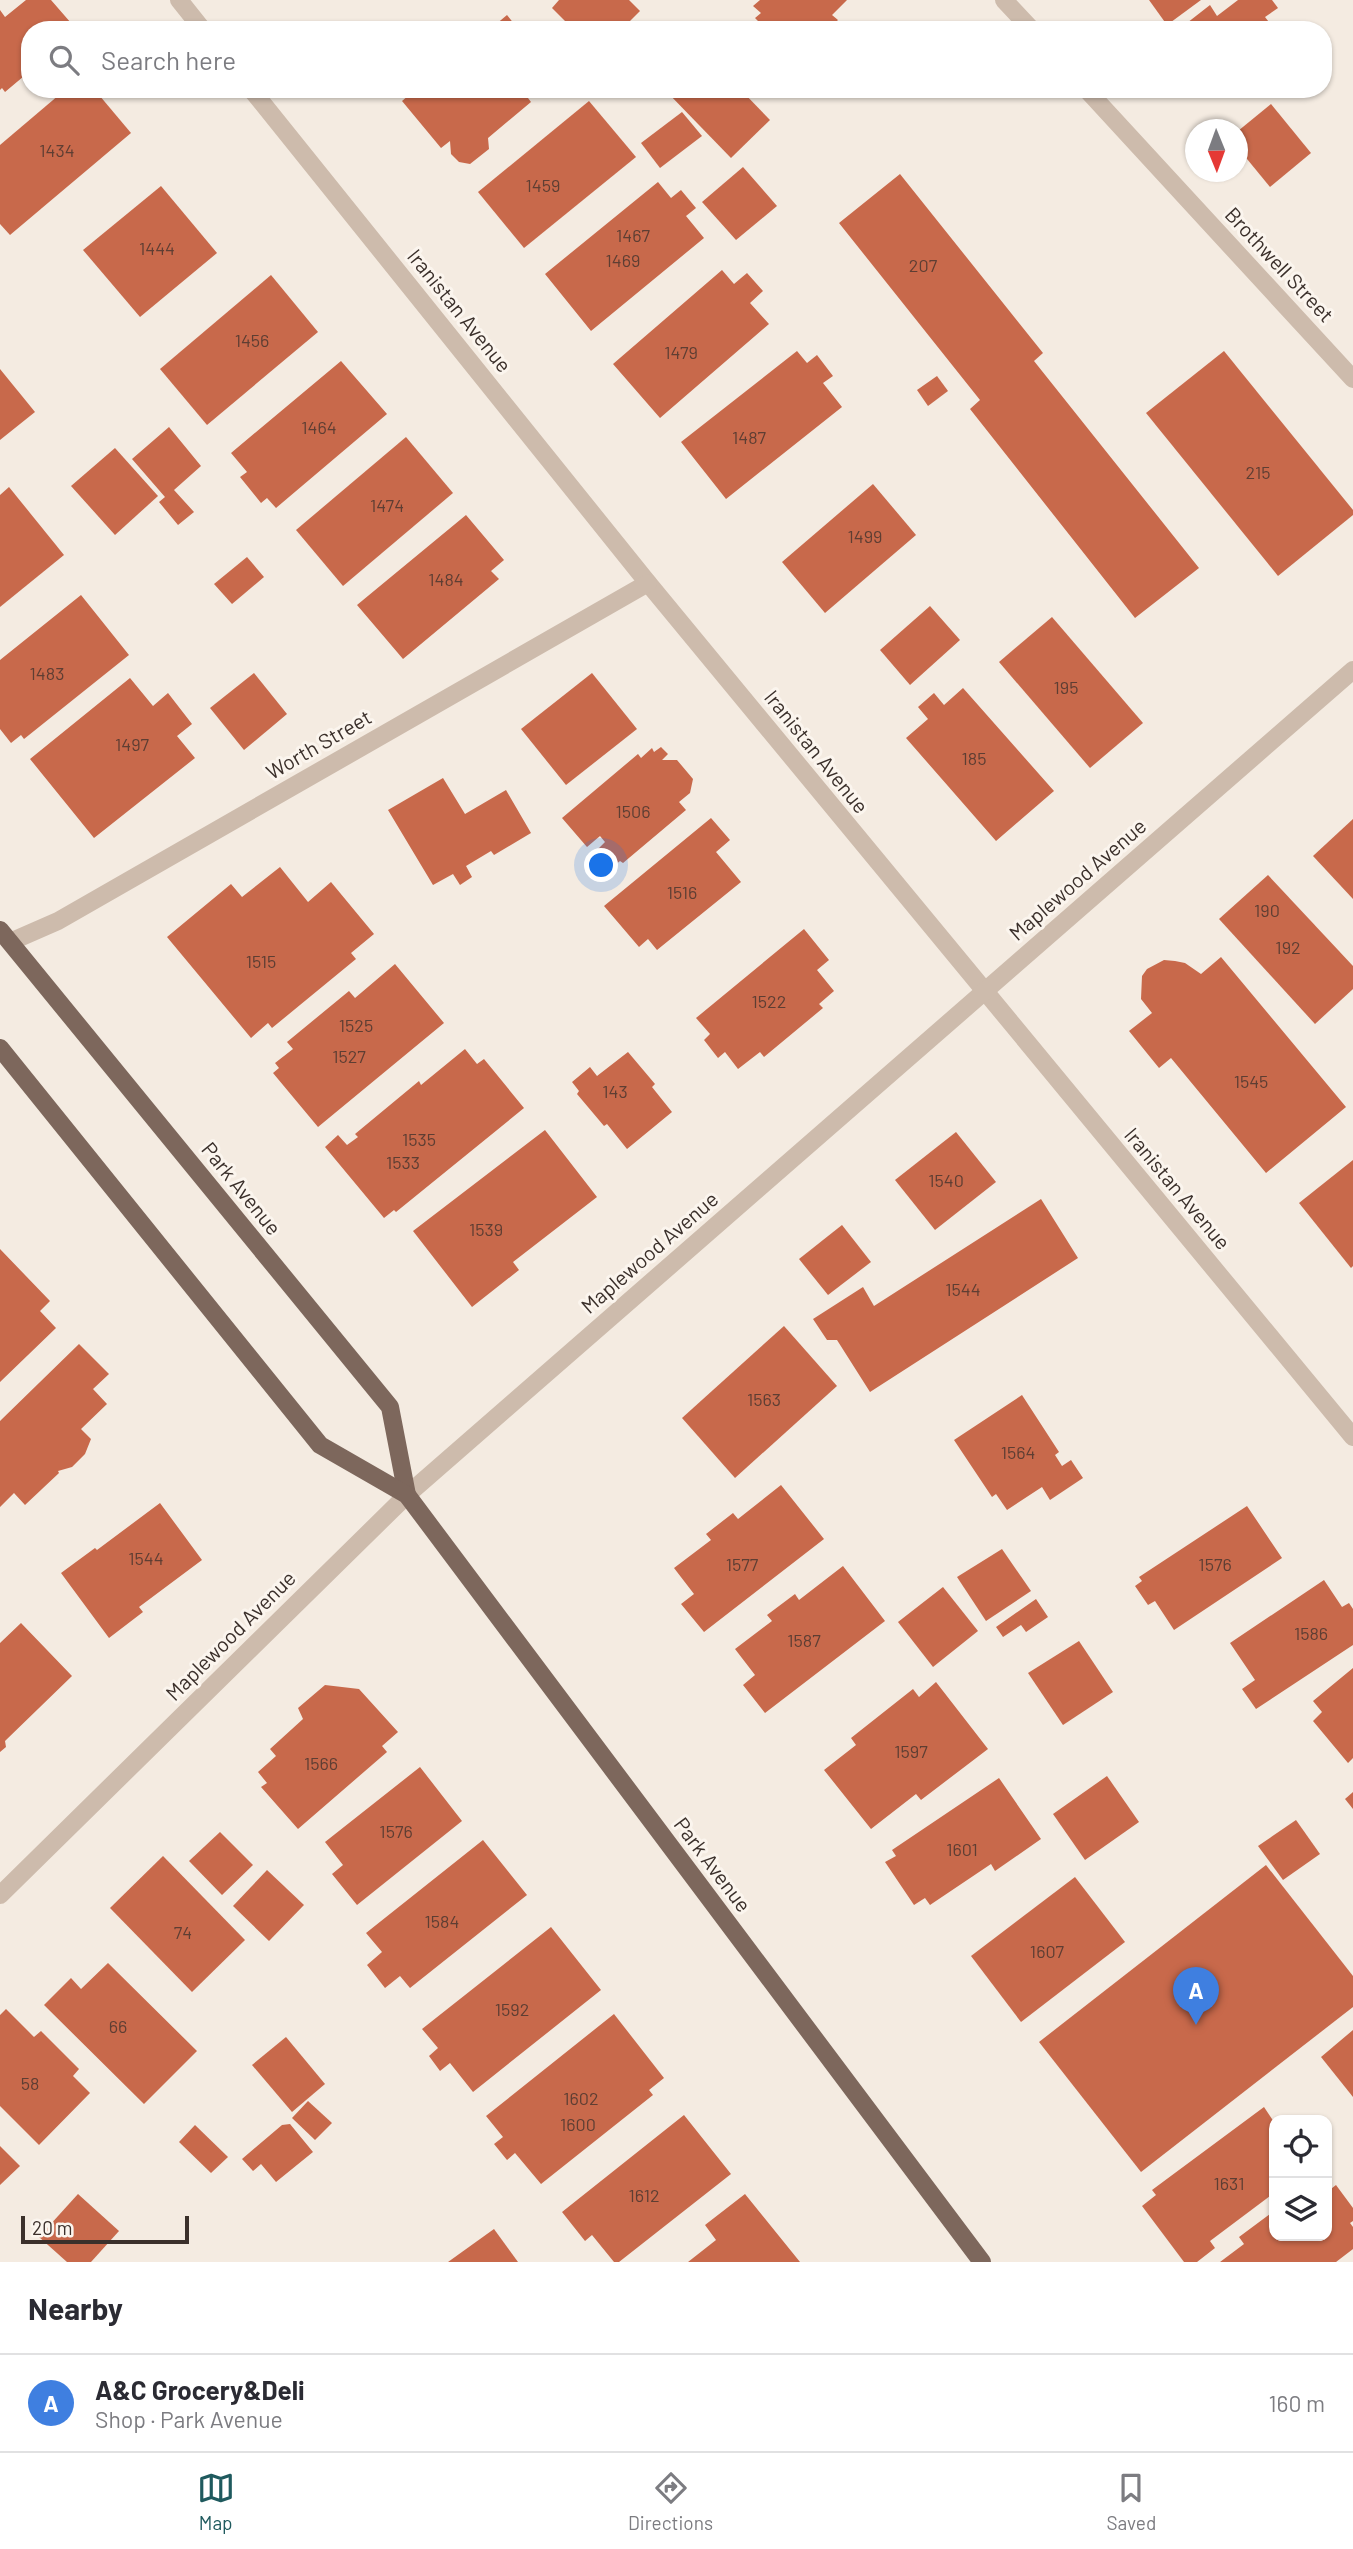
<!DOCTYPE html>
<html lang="en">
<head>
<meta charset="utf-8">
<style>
  body { margin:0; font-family:Barlow,sans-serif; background:#f2f2f3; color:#2b2b33 }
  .controls { position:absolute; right:21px; bottom:21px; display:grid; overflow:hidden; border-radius:14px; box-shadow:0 2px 5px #0004 }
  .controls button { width:63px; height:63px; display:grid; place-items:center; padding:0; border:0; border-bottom:2px solid #e1e1e2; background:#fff; color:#2b2b33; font:35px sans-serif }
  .compass { position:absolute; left:1185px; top:119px; width:63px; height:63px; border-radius:50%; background:#fff; box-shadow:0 2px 5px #0004; rotate:179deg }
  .scale { position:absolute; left:21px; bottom:18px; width:168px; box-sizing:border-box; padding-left:7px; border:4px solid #3b302b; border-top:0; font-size:19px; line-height:24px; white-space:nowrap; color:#3b302b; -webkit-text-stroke:5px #fbf5ee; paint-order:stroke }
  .you { position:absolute; left:602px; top:866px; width:24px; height:24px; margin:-18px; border:5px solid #fff; border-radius:50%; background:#1a73e8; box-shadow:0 0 0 10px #1a73e833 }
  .badge { display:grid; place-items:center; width:46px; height:46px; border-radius:50%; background:#1f5a5e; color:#fff; font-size:23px; font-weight:700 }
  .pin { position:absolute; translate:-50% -58px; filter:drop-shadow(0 2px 4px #0008) }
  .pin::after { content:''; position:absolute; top:37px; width:24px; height:21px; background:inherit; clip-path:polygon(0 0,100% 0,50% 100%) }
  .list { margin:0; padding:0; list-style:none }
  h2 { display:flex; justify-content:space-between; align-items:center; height:91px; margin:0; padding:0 28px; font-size:30px }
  h2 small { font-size:23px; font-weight:400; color:#7c7c81 }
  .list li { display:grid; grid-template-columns:46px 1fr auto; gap:21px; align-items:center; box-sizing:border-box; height:98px; padding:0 28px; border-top:2px solid #e1e1e2 }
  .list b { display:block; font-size:26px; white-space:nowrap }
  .list p { margin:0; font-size:23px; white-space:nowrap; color:#7c7c81 }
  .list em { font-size:23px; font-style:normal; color:#7c7c81 }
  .icon { flex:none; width:38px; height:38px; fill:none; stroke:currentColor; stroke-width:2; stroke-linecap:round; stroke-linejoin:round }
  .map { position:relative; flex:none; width:1353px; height:2262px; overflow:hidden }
  .search { position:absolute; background:#fff; box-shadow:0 2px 5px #0004; left:21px; right:21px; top:21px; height:77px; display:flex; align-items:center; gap:18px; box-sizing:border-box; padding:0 24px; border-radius:28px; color:#7c7c81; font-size:26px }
  .sheet { height:189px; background:#fff }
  nav { display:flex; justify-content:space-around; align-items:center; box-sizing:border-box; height:98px; border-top:2px solid #e1e1e2; background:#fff; font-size:19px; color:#7c7c81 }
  nav a { display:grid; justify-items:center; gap:4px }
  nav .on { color:#1f5a5e }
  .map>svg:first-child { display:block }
  .building { fill:#c8694b }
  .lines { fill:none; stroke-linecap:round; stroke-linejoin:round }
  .minor { stroke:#cdbbac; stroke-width:18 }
  .major { stroke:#7d675c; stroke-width:18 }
  .labels { text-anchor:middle; stroke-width:6; stroke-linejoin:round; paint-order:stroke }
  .number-label { font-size:18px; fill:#5e3e33 }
  .street-label { font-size:21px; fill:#3b302b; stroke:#fbf5ee }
</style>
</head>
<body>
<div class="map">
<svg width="1353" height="2262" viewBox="0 0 1353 2262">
  <rect width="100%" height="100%" fill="#f4ebe1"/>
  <g class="building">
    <polygon points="26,0 51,0 71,23 62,30 30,30 30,71 5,92 2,88 0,90 0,10 5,17"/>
    <polygon points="559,0 629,0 640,11 621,30 574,30 552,8"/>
    <polygon points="760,0 847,0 832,15 838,20 828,30 767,30 755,18 761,13 753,6"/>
    <polygon points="1149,0 1201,0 1167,25"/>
    <polygon points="1238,0 1272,0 1278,8 1265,17 1275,30 1178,30 1210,5 1217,16"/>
    <polygon points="507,15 515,25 519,21 526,30 489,30"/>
    <polygon points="66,89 94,89 131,133 10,235 0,224 0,145"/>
    <polygon points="416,89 538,89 528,98 531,102 488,138 489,149 470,164 459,162 451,154 450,141 441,148 402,101"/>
    <polygon points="668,89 740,89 770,120 731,158 666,91"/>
    <polygon points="589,101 636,157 524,248 478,192"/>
    <polygon points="1271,104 1311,153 1270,187 1238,148 1238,131"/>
    <polygon points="682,112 702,136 660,168 641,143"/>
    <polygon points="743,167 777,206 736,240 702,202"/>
    <polygon points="900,174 1043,353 1034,361 1199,568 1135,618 970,409 980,400 839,223"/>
    <polygon points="658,182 671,198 681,190 696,208 686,216 704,238 591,331 545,274"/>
    <polygon points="161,186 217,253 140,317 83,250"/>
    <polygon points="722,270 734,284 747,273 763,291 750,303 769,324 660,418 613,364"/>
    <polygon points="271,275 318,332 207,425 160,369"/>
    <polygon points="797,351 807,363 817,355 833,376 823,383 842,407 726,499 681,442"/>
    <polygon points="1224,351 1353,510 1353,515 1278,576 1146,413"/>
    <polygon points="341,361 387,414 276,508 267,498 261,503 240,477 247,472 231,453"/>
    <polygon points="0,369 35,412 0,440"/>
    <polygon points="937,376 948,391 928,406 917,390"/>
    <polygon points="169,427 201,466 174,490 194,512 178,525 159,502 165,497 132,459"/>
    <polygon points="406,437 453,493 343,586 296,530"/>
    <polygon points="115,448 158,496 115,535 71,486"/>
    <polygon points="873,484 916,535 825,613 782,562"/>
    <polygon points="9,487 64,555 0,607 0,495"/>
    <polygon points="466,515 504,560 491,571 499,579 403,659 357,605"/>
    <polygon points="247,557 264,577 232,604 214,584"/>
    <polygon points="81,595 129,655 24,739 21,735 11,743 0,729 0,660"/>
    <polygon points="930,606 960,640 910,685 880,650"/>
    <polygon points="1052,617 1143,723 1090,768 999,662"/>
    <polygon points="254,673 287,714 244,750 210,708"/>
    <polygon points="592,673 637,729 566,785 521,729"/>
    <polygon points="130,678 153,706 168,693 192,724 177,736 195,758 94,838 30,759"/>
    <polygon points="963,688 1054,791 996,841 906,738 928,719 918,707 934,693 944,705"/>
    <polygon points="661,747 668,754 662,760 677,760 693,779 690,793 679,802 686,810 623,863 620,861 608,871 593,854 605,842 600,836 587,847 562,818 638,754 641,758 652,748 654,752"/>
    <polygon points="443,778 465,814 506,790 531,833 494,855 491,851 466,866 472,877 460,885 453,874 433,885 388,810"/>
    <polygon points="711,818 730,840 716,852 741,882 657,950 648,939 639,947 604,906"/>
    <polygon points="1353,819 1353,899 1313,856"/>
    <polygon points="280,867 308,902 331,882 374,934 351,953 356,959 272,1028 268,1023 251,1038 167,937 231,884 242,897"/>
    <polygon points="1268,875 1353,966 1353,989 1315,1024 1219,919"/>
    <polygon points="804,929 829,960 817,970 834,991 819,1004 823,1008 764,1057 760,1052 738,1069 725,1052 718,1058 704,1040 710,1034 696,1018"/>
    <polygon points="1221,957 1346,1107 1266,1173 1171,1058 1159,1068 1129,1031 1152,1013 1141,999 1142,976 1147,969 1164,960 1175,961 1185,963 1201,974"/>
    <polygon points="395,964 444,1023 318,1127 273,1073 279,1068 275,1063 293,1049 287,1042 349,991 355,998"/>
    <polygon points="465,1049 477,1064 484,1059 524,1108 396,1212 394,1210 384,1218 325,1147 338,1135 347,1145 358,1137 355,1134 419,1081 421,1085"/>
    <polygon points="628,1052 655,1084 652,1087 672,1112 627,1149 607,1124 604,1126 577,1094 579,1091 572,1082 590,1067 597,1076"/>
    <polygon points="545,1130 597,1197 513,1262 519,1270 472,1307 413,1231"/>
    <polygon points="956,1132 996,1182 935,1230 895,1180"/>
    <polygon points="1353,1160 1353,1266 1351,1268 1299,1203"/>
    <polygon points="1041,1199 1078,1258 870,1392 837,1340 827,1340 813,1319 863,1287 874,1306"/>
    <polygon points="842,1225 871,1262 828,1295 799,1259"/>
    <polygon points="0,1249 50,1301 40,1311 56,1328 0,1382"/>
    <polygon points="784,1326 837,1386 735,1478 682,1418"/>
    <polygon points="79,1344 109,1374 93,1389 107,1404 81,1429 91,1439 85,1454 72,1467 58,1471 59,1473 25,1505 14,1493 0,1507 0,1421"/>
    <polygon points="1022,1395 1059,1452 1055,1455 1062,1466 1071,1460 1083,1478 1050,1500 1042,1487 1007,1510 996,1494 992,1497 954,1440"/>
    <polygon points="781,1485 824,1539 704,1632 681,1604 694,1594 674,1568 711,1540 706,1534 733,1513 738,1519"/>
    <polygon points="160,1503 202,1560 139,1607 143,1612 109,1638 61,1573 95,1548 97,1550"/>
    <polygon points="1247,1506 1282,1558 1174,1630 1155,1601 1148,1605 1135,1586 1142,1581 1139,1577"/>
    <polygon points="1002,1549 1031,1591 986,1621 957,1577"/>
    <polygon points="843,1566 885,1621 765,1713 743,1685 755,1675 735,1649 772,1621 767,1615 795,1594 799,1600"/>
    <polygon points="1324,1580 1342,1607 1349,1603 1353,1609 1353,1645 1256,1709 1242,1689 1255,1680 1230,1643"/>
    <polygon points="943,1587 978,1631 933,1667 898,1622"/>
    <polygon points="1036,1599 1048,1617 1026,1632 1021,1625 1003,1637 996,1627"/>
    <polygon points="21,1623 72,1676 5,1741 6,1747 0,1752 0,1643"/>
    <polygon points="1079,1641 1113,1692 1063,1725 1028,1673"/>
    <polygon points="1353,1668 1353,1758 1348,1763 1313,1721 1322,1712 1313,1701"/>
    <polygon points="936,1682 988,1749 921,1800 916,1794 871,1829 824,1770 856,1745 851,1738 913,1689 919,1697"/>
    <polygon points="325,1685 359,1689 398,1732 382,1746 387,1752 298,1829 261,1787 267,1783 258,1772 276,1756 270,1749 303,1719 298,1708"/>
    <polygon points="420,1767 462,1821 357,1905 332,1874 343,1865 325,1842"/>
    <polygon points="1107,1776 1139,1822 1085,1860 1053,1814"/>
    <polygon points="999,1778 1041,1839 995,1871 991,1864 930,1905 925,1898 914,1905 885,1862 896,1856 892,1850"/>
    <polygon points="1353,1792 1353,1809 1345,1799"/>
    <polygon points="1296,1820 1320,1854 1283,1880 1258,1846"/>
    <polygon points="220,1832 253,1865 222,1895 189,1861"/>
    <polygon points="483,1840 527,1895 410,1988 400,1976 385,1988 367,1965 382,1952 366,1933"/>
    <polygon points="163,1856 245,1940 192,1992 110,1908"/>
    <polygon points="1266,1865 1353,1976 1353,2007 1141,2172 1039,2042"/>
    <polygon points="267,1870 304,1905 269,1941 233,1906"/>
    <polygon points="1075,1877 1125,1942 1021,2022 971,1956"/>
    <polygon points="551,1927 601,1990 473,2092 450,2063 440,2071 429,2056 438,2048 422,2029"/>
    <polygon points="108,1963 197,2051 144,2104 44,2005 71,1978 81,1989"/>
    <polygon points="6,2009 34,2037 41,2031 79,2069 73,2076 90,2093 39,2145 0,2106 0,2015"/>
    <polygon points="614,2014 664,2078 649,2090 653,2095 541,2184 515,2153 507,2160 494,2144 503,2137 486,2116"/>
    <polygon points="1353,2030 1353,2097 1321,2057"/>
    <polygon points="286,2037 325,2084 292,2112 252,2065"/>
    <polygon points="308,2101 332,2123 315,2140 292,2118"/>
    <polygon points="1264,2107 1274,2122 1274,2193 1210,2241 1215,2248 1197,2262 1184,2262 1142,2206 1156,2195 1152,2190"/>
    <polygon points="684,2115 731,2174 619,2262 614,2262 592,2235 585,2241 562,2212"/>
    <polygon points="290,2124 313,2152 276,2182 261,2164 253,2171 242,2159 282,2125"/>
    <polygon points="195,2125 228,2157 211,2173 179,2142"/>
    <polygon points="0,2146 20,2166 0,2185"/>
    <polygon points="1336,2185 1353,2208 1353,2221 1350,2223 1353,2227 1353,2249 1336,2262 1220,2262 1244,2244 1239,2237 1274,2211 1274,2236 1327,2236 1327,2192"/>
    <polygon points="78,2194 119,2231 91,2262 67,2262 39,2237"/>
    <polygon points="745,2194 800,2262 688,2262 716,2240 705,2225"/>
    <polygon points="494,2229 518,2262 448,2262"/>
  </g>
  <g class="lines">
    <g class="minor">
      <polyline points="179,0 203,30"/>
      <polyline points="1004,0 1032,30"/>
      <polyline points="251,89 648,583 1353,1437"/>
      <polyline points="1086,89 1353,379"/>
      <polyline points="10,942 58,921 648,583"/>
      <polyline points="0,1895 407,1495 1353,670"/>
    </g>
    <g class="major">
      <polyline points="0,930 390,1407 407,1495"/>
      <polyline points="0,1048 320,1445 407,1495 982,2262"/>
    </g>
  </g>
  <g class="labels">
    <g class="number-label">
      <text x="57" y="157">1434</text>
      <text x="543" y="192">1459</text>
      <text x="633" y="242">1467</text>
      <text x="157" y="255">1444</text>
      <text x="623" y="267">1469</text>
      <text x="923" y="272">207</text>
      <text x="252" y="347">1456</text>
      <text x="681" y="359">1479</text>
      <text x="319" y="434">1464</text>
      <text x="749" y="444">1487</text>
      <text x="1258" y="479">215</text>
      <text x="387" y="512">1474</text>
      <text x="865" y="543">1499</text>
      <text x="446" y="586">1484</text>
      <text x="47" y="680">1483</text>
      <text x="1066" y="694">195</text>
      <text x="132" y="751">1497</text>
      <text x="974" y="765">185</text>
      <text x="633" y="818">1506</text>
      <text x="682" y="899">1516</text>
      <text x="1267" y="917">190</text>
      <text x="1288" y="954">192</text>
      <text x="261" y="968">1515</text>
      <text x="769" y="1008">1522</text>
      <text x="356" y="1032">1525</text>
      <text x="349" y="1063">1527</text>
      <text x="1251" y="1088">1545</text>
      <text x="615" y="1098">143</text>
      <text x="419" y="1146">1535</text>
      <text x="403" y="1169">1533</text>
      <text x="946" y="1187">1540</text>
      <text x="486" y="1236">1539</text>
      <text x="963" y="1296">1544</text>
      <text x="764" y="1406">1563</text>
      <text x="1018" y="1459">1564</text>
      <text x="146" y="1565">1544</text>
      <text x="742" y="1571">1577</text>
      <text x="1215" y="1571">1576</text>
      <text x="1311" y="1640">1586</text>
      <text x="804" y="1647">1587</text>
      <text x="911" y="1758">1597</text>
      <text x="321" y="1770">1566</text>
      <text x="396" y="1838">1576</text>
      <text x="962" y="1856">1601</text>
      <text x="442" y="1928">1584</text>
      <text x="183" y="1939">74</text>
      <text x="1047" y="1958">1607</text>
      <text x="512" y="2016">1592</text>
      <text x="118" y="2033">66</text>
      <text x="30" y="2090">58</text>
      <text x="581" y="2105">1602</text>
      <text x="578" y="2131">1600</text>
      <text x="1229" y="2190">1631</text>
      <text x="644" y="2202">1612</text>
    </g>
    <g class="street-label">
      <text transform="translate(1279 265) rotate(47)" y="7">Brothwell Street</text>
      <text transform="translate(459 311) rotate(51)" y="7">Iranistan Avenue</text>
      <text transform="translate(319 745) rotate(-30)" y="7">Worth Street</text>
      <text transform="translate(816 752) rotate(51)" y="7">Iranistan Avenue</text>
      <text transform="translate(1078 880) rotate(-41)" y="7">Maplewood Avenue</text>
      <text transform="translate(241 1189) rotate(51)" y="7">Park Avenue</text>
      <text transform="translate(1177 1189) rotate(50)" y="7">Iranistan Avenue</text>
      <text transform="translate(650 1253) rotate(-41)" y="7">Maplewood Avenue</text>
      <text transform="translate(231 1636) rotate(-45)" y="7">Maplewood Avenue</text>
      <text transform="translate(712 1865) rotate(53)" y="7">Park Avenue</text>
    </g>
  </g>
</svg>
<div class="controls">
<button><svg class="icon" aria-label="locate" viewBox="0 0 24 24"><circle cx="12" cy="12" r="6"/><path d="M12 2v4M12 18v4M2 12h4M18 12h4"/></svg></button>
<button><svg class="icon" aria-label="layers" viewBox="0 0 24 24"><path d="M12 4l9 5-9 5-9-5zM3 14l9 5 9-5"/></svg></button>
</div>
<svg class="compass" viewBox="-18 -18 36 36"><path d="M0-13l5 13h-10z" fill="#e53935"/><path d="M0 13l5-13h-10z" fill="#7c7c81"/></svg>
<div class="scale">20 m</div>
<div class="you"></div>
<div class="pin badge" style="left:1196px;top:2025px;background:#3f7fe0">A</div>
<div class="search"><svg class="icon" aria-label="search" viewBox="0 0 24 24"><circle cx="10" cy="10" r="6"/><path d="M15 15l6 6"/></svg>Search here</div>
</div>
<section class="sheet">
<h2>Nearby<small></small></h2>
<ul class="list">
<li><span class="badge" style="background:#3f7fe0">A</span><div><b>A&amp;C Grocery&amp;Deli</b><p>Shop · Park Avenue</p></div><em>160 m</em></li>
</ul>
</section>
<nav>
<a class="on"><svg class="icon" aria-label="map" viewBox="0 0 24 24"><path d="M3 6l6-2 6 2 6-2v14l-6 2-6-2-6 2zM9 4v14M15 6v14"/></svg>Map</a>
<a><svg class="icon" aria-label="directions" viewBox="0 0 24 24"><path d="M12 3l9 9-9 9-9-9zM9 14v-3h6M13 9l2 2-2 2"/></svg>Directions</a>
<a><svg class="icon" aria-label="saved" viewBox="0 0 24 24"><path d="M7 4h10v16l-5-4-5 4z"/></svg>Saved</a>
</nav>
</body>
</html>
